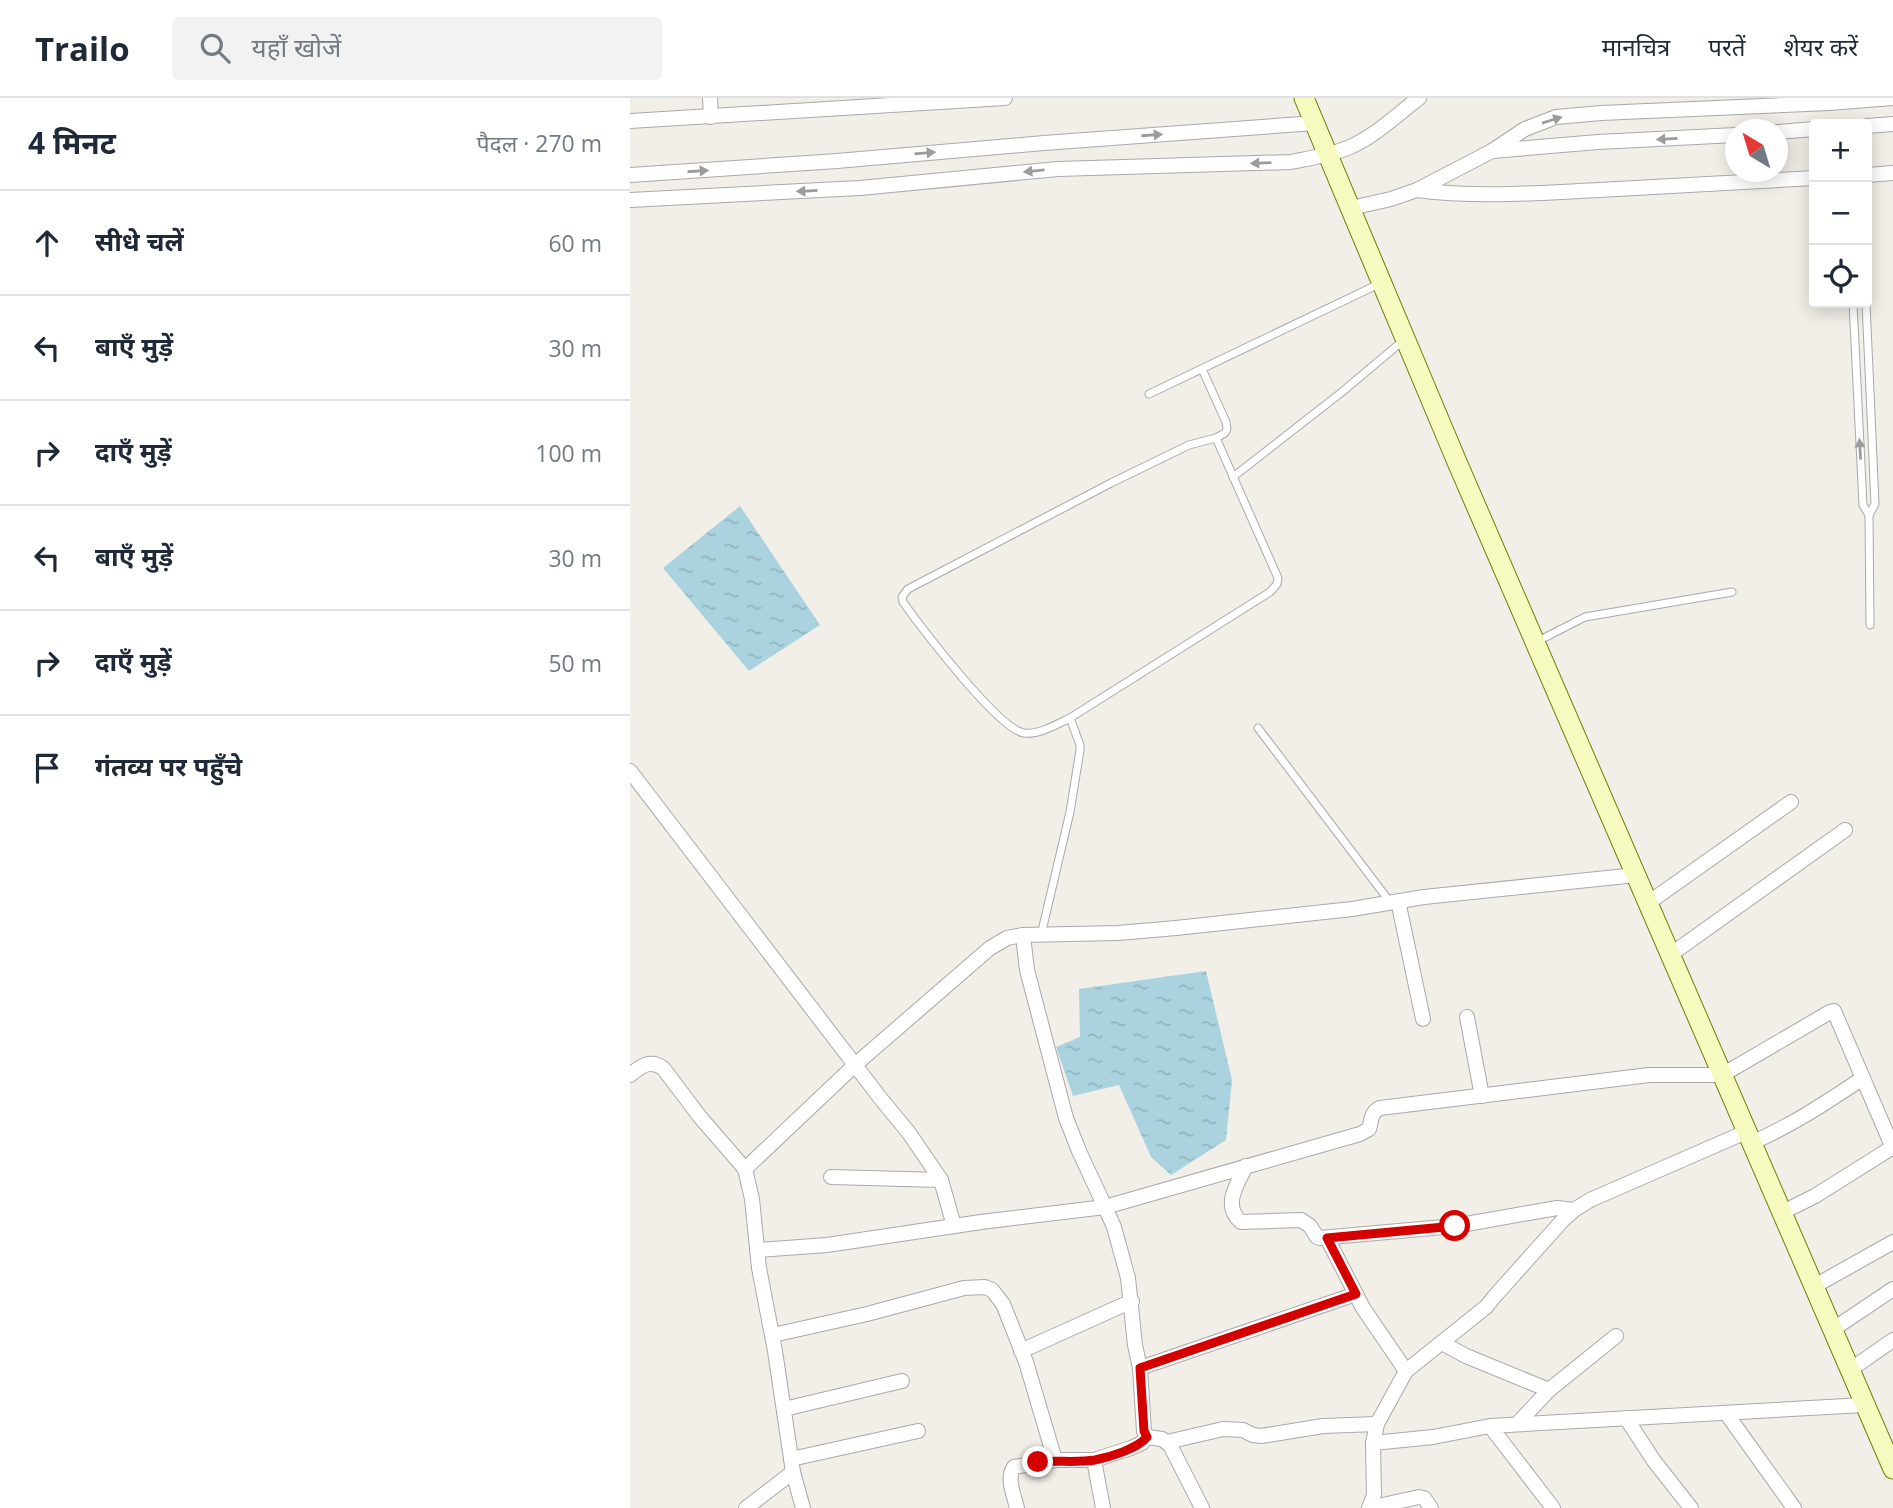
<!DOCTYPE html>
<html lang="hi">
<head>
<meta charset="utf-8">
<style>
  body { margin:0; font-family:"Open Sans","Noto Sans Devanagari",sans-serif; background:#f2f2f3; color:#1f2937 }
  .controls { position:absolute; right:21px; top:21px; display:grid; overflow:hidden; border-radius:7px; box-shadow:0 4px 18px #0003 }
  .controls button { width:63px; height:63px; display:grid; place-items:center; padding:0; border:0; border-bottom:2px solid #e0e1e3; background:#fff; color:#1f2937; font:35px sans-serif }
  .compass { position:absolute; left:1095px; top:21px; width:63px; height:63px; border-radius:50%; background:#fff; box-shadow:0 4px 18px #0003; rotate:322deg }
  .stop { position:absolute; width:21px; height:21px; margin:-16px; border:5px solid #d40000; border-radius:50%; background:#fff }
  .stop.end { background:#d40000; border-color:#fff; box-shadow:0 2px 7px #0008 }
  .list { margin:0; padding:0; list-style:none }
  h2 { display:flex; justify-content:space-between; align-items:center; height:91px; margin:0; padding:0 28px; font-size:30px }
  h2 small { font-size:23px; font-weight:400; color:#747a83 }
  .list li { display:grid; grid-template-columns:46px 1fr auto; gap:21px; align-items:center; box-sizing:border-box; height:105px; padding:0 28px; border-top:2px solid #e0e1e3 }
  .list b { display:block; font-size:26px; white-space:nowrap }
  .list em { font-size:23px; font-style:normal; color:#747a83 }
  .icon { flex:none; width:38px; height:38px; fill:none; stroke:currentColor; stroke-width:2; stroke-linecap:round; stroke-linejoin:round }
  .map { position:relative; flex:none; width:1263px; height:1410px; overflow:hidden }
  header { display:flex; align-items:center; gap:42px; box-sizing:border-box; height:98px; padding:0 35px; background:#fff; border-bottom:2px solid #e0e1e3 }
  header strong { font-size:33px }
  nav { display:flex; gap:38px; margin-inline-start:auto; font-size:24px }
  .search { width:490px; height:63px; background:#f2f2f3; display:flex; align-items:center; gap:18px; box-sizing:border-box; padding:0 24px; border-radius:7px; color:#747a83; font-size:26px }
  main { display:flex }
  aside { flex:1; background:#fff }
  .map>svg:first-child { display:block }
  .water { fill:url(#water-ripples) }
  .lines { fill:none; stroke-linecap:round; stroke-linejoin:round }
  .lane-casing { stroke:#a9a9a9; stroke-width:9 }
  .street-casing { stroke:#a9a9a9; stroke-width:16 }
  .secondary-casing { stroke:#707d05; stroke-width:21 }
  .lane { stroke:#fff; stroke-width:7 }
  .street { stroke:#fff; stroke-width:14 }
  .secondary { stroke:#f7fabf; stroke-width:19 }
  .oneway { fill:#9c9c9c }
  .route { stroke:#d40000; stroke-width:9 }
</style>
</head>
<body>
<header>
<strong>Trailo</strong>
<div class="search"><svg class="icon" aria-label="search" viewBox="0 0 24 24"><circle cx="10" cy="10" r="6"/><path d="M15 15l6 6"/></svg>यहाँ खोजें</div>
<nav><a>मानचित्र</a><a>परतें</a><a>शेयर करें</a></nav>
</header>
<main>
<aside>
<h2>4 मिनट<small>पैदल · 270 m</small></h2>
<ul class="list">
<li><svg class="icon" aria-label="ahead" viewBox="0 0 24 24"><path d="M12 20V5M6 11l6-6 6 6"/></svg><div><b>सीधे चलें</b></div><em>60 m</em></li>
<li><svg class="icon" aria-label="left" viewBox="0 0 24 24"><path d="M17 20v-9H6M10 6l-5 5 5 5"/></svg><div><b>बाएँ मुड़ें</b></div><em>30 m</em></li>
<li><svg class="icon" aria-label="right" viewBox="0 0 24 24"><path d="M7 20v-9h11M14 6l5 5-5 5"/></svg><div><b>दाएँ मुड़ें</b></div><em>100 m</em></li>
<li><svg class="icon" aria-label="left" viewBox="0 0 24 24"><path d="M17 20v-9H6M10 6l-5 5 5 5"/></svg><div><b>बाएँ मुड़ें</b></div><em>30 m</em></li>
<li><svg class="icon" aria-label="right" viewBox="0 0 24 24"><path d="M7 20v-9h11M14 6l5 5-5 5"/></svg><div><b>दाएँ मुड़ें</b></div><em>50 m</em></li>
<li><svg class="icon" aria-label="arrive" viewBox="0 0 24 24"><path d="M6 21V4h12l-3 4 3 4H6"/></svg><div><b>गंतव्य पर पहुँचे</b></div></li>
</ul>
</aside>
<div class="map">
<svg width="1263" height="1410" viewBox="0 0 1263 1410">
  <defs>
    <pattern id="water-ripples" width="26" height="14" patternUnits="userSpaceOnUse" patternTransform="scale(1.75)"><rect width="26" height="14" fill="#aad3df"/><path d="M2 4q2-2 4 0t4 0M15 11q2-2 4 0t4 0" fill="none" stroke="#92b5bf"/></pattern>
  </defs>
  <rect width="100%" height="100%" fill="#f2efe9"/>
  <g class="water">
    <polygon points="110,408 190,527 119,573 33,470"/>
    <polygon points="576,873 602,982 596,1042 541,1077 521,1059 489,987 443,998 426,949 450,939 449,891"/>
  </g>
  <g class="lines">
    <defs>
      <g id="lane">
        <polyline points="1223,205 1233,407 1239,417"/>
        <polyline points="1236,205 1245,406 1239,417 1240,527"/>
        <polyline points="519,296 751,185"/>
        <polyline points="603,379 712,294 775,241"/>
        <polyline points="908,543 955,519 1102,494"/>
        <path d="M440,620C427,626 409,637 394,635C369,632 290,528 273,504L272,499L278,491L481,385L559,347L586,340L595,335L597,331L596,324L572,271"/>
        <polyline points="628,630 760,804"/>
        <polyline points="411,837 440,714 450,652 450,647 440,620 640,494 647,486 648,480 586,340"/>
      </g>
      <g id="street">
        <polyline points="80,0 81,19"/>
        <polyline points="0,23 375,0"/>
        <polyline points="1237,28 1263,26"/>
        <polyline points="1148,34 1184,31"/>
        <polyline points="862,53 968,44 1106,37"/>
        <polyline points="0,77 207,63 414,45 685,25"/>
        <polyline points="1237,77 1263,75"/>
        <path d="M787,92C847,100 909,95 969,92C1041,88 1113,84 1184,80"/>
        <path d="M0,102L230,90L428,71L661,64C681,60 701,57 720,49C745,38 767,17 789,0"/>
        <polyline points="721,110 761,101 787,92 862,53 895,31 926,19 971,15 1200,5 1263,0"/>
        <polyline points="0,673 251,1001 279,1035 311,1082 324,1128"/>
        <polyline points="768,803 793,921"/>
        <polyline points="1018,805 1161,704"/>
        <polyline points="1040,857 1215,732"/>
        <polyline points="837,919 852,998"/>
        <path d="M0,977C11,968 20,961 33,970L70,1019L115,1071L122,1101L129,1170L145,1253L163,1374L173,1410"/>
        <path d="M1121,1045C1161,1028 1197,1004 1233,980"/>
        <path d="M616,1068C607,1086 592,1108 611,1124L671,1122L680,1128L687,1139L690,1140L825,1128L927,1110L944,1112"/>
        <polyline points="115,1071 226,966 360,850 377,840 393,837 488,835 546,830 722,811 794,799 1006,777"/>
        <polyline points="201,1079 311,1082"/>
        <polyline points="1151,1115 1185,1098 1263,1049"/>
        <polyline points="697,1140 733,1210 776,1273"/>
        <polyline points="128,1152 197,1147 351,1124 475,1109 449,1053 436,1020 397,872 393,837"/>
        <polyline points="1183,1189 1263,1144"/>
        <polyline points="1202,1232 1263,1191"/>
        <polyline points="143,1237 237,1216 334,1190 355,1189 362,1192 373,1206 396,1264 425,1362"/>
        <polyline points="812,1245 836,1258 919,1292"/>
        <polyline points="391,1253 502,1203"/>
        <polyline points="510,1270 726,1196"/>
        <polyline points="1220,1272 1263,1242"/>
        <polyline points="154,1311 272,1283"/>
        <polyline points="1096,1315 1164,1410"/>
        <polyline points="996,1320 1024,1363 1061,1410"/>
        <polyline points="887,1326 919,1292 986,1238"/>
        <polyline points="860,1328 803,1339 743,1345 747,1326 776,1273 856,1209 864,1199 933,1122 944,1112 960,1102 1116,1034"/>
        <polyline points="537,1344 593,1331 613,1332 623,1337 631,1338 693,1328 747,1326"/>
        <polyline points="161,1361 288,1333"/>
        <polyline points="464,1362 473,1410"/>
        <polyline points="116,1410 163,1374"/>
        <path d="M387,1410C384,1397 376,1380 384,1369L425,1362H464L501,1350L512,1345L517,1339"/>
        <path d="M572,1410L540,1347L532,1341L517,1339L514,1333L510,1270L505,1247L498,1180L484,1129L475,1109L730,1036L739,1031C742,1022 740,1015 750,1010L1019,977H1092L1200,914L1204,913L1263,1050"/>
        <polyline points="739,1410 789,1399 794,1400 801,1410"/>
        <polyline points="739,1410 744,1397 743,1345"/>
        <polyline points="923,1410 860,1328 1234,1307"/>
      </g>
      <polyline id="secondary" points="674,0 827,364 1263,1371"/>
    </defs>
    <use href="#lane" class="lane-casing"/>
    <use href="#street" class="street-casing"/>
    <use href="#secondary" class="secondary-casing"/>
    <use href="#lane" class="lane"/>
    <use href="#street" class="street"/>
    <use href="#secondary" class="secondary"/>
  </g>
  <defs><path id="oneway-solid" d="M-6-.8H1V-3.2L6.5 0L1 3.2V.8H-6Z" transform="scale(1.75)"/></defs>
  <g class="oneway">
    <use href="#oneway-solid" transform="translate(922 22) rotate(-17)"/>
    <use href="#oneway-solid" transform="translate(522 37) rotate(-4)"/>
    <use href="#oneway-solid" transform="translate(1037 41) rotate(177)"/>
    <use href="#oneway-solid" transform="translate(295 55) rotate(-5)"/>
    <use href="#oneway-solid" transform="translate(631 65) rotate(178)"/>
    <use href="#oneway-solid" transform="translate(68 73) rotate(-4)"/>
    <use href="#oneway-solid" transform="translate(404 73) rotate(174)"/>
    <use href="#oneway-solid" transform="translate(177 93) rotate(177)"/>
    <use href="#oneway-solid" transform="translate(1230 351) rotate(-93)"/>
  </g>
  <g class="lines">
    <path class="route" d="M408,1364C426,1362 447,1365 465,1362C480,1359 507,1351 517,1339L514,1333L510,1270L726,1196L697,1140L825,1128"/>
  </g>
</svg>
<div class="controls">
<button>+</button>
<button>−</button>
<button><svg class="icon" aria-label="locate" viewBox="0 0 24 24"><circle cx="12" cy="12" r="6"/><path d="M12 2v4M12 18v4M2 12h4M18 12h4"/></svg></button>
</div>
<svg class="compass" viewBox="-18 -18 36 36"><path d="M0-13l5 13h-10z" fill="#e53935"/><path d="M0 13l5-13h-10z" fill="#747a83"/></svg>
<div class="stop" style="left:825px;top:1128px"></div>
<div class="stop end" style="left:408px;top:1364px"></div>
</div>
</main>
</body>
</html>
